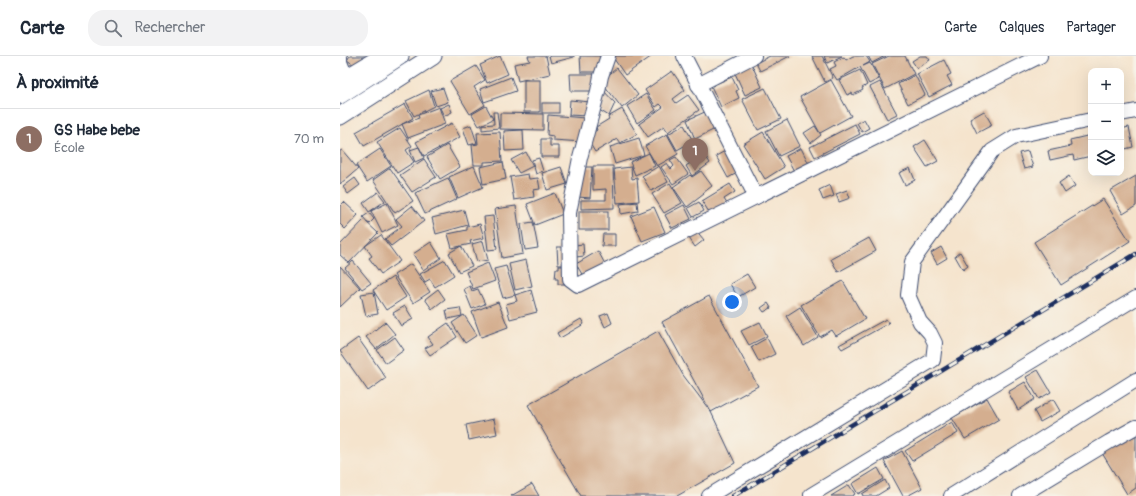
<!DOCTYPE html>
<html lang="fr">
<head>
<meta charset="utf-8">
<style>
  body { margin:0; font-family:Pangolin,sans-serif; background:#f2f2f3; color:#1f2937 }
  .controls { position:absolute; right:12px; top:12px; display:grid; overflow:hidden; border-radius:8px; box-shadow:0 4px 16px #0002 }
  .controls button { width:36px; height:36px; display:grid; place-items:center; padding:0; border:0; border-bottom:1px solid #e0e1e3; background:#fff; color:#1f2937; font:20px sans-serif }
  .you { position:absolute; left:392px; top:246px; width:14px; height:14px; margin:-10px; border:3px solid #fff; border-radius:50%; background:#1a73e8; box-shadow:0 0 0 6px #1a73e833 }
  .badge { display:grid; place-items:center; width:26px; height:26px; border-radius:50%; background:#0f766e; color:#fff; font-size:13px; font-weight:700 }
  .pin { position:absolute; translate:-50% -33px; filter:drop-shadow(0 1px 2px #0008) }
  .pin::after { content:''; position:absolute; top:21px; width:14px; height:12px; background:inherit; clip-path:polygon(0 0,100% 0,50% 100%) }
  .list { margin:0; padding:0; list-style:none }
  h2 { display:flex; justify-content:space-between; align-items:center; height:52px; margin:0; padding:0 16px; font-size:17px }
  h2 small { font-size:13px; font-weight:400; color:#747a83 }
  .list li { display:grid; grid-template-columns:26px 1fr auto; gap:12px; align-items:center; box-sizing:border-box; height:60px; padding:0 16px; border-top:1px solid #e0e1e3 }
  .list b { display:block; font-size:15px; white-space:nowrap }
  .list p { margin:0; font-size:13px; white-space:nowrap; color:#747a83 }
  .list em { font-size:13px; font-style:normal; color:#747a83 }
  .icon { flex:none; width:22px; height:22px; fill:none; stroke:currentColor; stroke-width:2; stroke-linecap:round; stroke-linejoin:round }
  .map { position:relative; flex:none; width:796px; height:440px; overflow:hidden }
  header { display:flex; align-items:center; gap:24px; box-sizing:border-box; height:56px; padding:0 20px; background:#fff; border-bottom:1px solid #e0e1e3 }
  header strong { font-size:19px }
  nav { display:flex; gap:22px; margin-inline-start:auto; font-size:14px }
  .search { width:280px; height:36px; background:#f2f2f3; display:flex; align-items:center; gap:10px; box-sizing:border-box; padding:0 14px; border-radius:16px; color:#747a83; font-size:15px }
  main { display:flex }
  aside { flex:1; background:#fff }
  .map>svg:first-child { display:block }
  .building { fill:#d4ae8f }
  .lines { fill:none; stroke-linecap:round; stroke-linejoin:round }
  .minor-casing { stroke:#3c4a6f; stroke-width:16 }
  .major-casing { stroke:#3c4a6f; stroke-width:19 }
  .minor { stroke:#fff; stroke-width:14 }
  .major { stroke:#fff; stroke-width:17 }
  .rail-casing { stroke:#1b2f5e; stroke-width:4.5 }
  .rail { stroke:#f7f3e8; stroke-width:3; stroke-dasharray:9; stroke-linecap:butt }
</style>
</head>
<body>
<header>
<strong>Carte</strong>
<div class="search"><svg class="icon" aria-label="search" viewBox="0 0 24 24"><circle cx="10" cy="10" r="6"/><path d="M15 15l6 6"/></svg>Rechercher</div>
<nav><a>Carte</a><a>Calques</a><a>Partager</a></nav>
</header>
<main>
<aside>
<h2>À proximité<small></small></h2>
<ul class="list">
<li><span class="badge" style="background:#8d6e63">1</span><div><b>GS Habe bebe</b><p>École</p></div><em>70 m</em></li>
</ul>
</aside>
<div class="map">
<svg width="796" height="440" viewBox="0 0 796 440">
  <rect width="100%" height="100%" fill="#f7f3e8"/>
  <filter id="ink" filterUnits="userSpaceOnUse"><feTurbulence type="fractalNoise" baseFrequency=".025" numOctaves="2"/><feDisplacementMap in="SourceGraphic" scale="8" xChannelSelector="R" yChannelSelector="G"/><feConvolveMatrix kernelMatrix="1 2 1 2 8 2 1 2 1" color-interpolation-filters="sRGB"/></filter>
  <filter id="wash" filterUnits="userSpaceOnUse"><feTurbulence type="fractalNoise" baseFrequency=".012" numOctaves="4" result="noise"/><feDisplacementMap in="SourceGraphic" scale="16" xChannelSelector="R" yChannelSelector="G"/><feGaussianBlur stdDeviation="0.9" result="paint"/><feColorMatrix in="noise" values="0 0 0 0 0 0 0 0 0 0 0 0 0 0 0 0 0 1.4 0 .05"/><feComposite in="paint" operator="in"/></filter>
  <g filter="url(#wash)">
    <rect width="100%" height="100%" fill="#f5e4cd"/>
    <g id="blocks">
      <g class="building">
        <polygon points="10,0 32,0 29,5 24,1 17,11 7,4"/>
        <polygon points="160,0 168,18 147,27 140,9"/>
        <polygon points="188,0 206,0 210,18 178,25 174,8 190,5"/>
        <polygon points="209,0 234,0 234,1 211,7"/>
        <polygon points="240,0 262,0 262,16 241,16"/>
        <polygon points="272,0 312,0 285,19"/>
        <polygon points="430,0 450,0 420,15 416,7"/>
        <polygon points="472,0 482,0 493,22 485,26"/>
        <polygon points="484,0 502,0 487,7"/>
        <polygon points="513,0 526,0 530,6 523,10 530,7 539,23 529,28 520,11 497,24 490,13 496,10 494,6 504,1 506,4"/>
        <polygon points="528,0 545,0 532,7"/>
        <polygon points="549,0 565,0 574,18 545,33 532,8"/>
        <polygon points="580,0 587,0 590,4 577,12 572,5"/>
        <polygon points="604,4 611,18 607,20 612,29 589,41 577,18"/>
        <polygon points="411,7 422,31 405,39 394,15"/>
        <polygon points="136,10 145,24 134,31 145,49 130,58 110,25"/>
        <polygon points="277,12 298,39 282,52 261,25"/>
        <polygon points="520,14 527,29 522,32 523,34 513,39 512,37 507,39 499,24"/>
        <polygon points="332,15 345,34 333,43 336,47 348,39 359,54 328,76 324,70 308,81 299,68 323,51 320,48 316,51 305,34"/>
        <polygon points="230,18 257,18 258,35 231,35"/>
        <polygon points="575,19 585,39 568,48 558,28"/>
        <polygon points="171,21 176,35 144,46 140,33"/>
        <polygon points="392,21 398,34 396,35 399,42 381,51 371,30"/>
        <rect x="184" y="24" width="16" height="32"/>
        <polygon points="491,24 511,60 480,77 460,41"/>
        <polygon points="540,26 557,58 547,63 530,31"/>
        <polygon points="103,32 108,46 96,50 91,35"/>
        <polygon points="425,32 441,63 418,74 402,43"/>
        <polygon points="89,34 94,50 74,60 66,45"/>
        <polygon points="263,34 275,47 269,60 256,52"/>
        <polygon points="306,38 316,54 297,67 287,50"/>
        <polygon points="230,44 250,46 248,60 229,59"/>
        <rect x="202" y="47" width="17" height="10"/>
        <polygon points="65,48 73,62 24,90 16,76"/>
        <polygon points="109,48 112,56 104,60 100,52"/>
        <polygon points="146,50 153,63 139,70 132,58"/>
        <polygon points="99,51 105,68 68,82 62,68 79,62 78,59"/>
        <polygon points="282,53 297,78 280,87 277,83 255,96 246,81 257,74 256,71 269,63 268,61"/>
        <polygon points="367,55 375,73 355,83 347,64"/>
        <polygon points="644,55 652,69 637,77 630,63"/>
        <polygon points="153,56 157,56 159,72 142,74 142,69 154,68"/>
        <polygon points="160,57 203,58 203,74 160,73"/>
        <polygon points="208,59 245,62 243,86 213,84 213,80 207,79"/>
        <polygon points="524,63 529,72 522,76 517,67"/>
        <polygon points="447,64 460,90 439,100 426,75"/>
        <polygon points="112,67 120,81 84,100 76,86"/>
        <polygon points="515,68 520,78 475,101 470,91"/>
        <polygon points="131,69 137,87 129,89 123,72"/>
        <polygon points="344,69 353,85 337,94 328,78"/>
        <polygon points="475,70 481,79 471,87 464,77"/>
        <polygon points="789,71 793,91 781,94 781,73"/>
        <polygon points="60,72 72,90 66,94 74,106 57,117 37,86"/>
        <polygon points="183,74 184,94 165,95 164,75"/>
        <polygon points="160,76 162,105 144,106 144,109 134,109 132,89 138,88 137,77"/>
        <polygon points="423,76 444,111 425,123 403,88"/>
        <polygon points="327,78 338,98 317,110 305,90"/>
        <polygon points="751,79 751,100 734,104 733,99 710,104 708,95 731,90 730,84"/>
        <polygon points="299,82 304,99 275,108 270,91"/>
        <polygon points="201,83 210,83 210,90 219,90 219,101 201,101"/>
        <polygon points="585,84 598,105 587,111 574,91"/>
        <polygon points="107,89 120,111 100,123 87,101"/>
        <polygon points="79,91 84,102 75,106 70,94"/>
        <polygon points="461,92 470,110 455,117 446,100"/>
        <polygon points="40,93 51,110 27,126 16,109"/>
        <polygon points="361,93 370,107 352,120 346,110 356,103 353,98"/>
        <polygon points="2,94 18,113 0,128 0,95"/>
        <polygon points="385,95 397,117 388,122 376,100"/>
        <polygon points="688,95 693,111 684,113 679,97"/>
        <polygon points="186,96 193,110 179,117 171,104"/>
        <polygon points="309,97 315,110 295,119 290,106"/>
        <polygon points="336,101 348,118 333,128 321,111 327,107 331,113 334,110 330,104"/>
        <polygon points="199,102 203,115 196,118 192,104"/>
        <polygon points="84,103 96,121 72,136 60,119"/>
        <polygon points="163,106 166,123 143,128 140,111"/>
        <polygon points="134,110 143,131 118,142 109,121"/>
        <polygon points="253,110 273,110 274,152 241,153 241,144 266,144 266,133 253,134"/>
        <polygon points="319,110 328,126 311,135 302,120"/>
        <polygon points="221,111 227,128 207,134 202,117"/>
        <polygon points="240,111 252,111 250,142 238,141"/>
        <polygon points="291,111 292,123 297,122 299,145 277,147 274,113"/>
        <polygon points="50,112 73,145 55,157 33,124"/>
        <polygon points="570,112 575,124 565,129 559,117"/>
        <polygon points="361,115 372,130 363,137 364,138 347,151 333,131 350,119 352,121"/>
        <polygon points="188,118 189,123 198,122 200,133 193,134 194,141 174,144 170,121"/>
        <polygon points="729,120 735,130 725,137 719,127"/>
        <polygon points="796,120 796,150 783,158 770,135"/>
        <polygon points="15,122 20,129 8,138 3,131"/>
        <polygon points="108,122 117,143 85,158 75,137"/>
        <polygon points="330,127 342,147 324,157 312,138"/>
        <polygon points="390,128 395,136 384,143 389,151 372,161 362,145"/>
        <polygon points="490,129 494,140 483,144 479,134"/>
        <polygon points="507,134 510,142 499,146 496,138"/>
        <polygon points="38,136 45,145 29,156 23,147"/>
        <polygon points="215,137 223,158 195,169 187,148"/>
        <polygon points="763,143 790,185 721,229 694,186"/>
        <polygon points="4,146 18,159 5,173 0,168 0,150"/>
        <polygon points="297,146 298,155 281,158 280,148"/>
        <polygon points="359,146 364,155 353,161 348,152"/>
        <polygon points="47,147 58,169 42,177 31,155"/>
        <polygon points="344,149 351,163 332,172 325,159"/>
        <polygon points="72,150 84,165 51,190 45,183 62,170 56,163"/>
        <polygon points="176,150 183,198 162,202 155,153"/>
        <polygon points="314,151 325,176 302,185 291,160"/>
        <polygon points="124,154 128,169 96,178 92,162"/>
        <rect x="239" y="155" width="29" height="19"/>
        <polygon points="29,157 34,163 29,168 23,161"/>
        <polygon points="153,160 157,193 148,194 144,161"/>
        <polygon points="24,164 38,177 9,207 0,199 0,189"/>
        <polygon points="193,166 198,192 185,194 181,168"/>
        <polygon points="140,168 144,182 130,185 131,188 112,192 108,178 127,174 127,171"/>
        <polygon points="355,173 364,184 355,191 347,179"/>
        <polygon points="263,178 275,178 275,190 262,190"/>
        <polygon points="41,179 60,205 41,218 29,202 32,200 25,190"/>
        <polygon points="529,182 536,195 498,216 491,203"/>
        <polygon points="143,185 148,204 137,206 132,188"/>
        <polygon points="91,186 101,202 83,214 73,198"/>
        <polygon points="243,188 244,200 236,201 235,189"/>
        <polygon points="121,190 132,210 119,216 109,197"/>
        <polygon points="217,191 225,191 226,209 218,209"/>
        <polygon points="601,191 607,202 597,208 591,197"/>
        <polygon points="258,195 265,208 243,220 236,208"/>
        <polygon points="620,196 628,210 623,214 615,200"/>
        <polygon points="105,204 114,219 95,231 90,223 85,226 80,218"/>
        <polygon points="186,204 192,230 175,234 169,208"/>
        <polygon points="13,205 31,227 22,233 5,212"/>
        <polygon points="148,207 155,225 133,233 126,216"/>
        <polygon points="71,208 90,236 73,247 54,219"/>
        <polygon points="0,210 20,232 0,251"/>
        <polygon points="166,210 175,239 163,242 154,213"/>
        <polygon points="219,210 226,210 226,228 218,228 218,223 215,223 216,213 219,213"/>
        <polygon points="407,218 415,231 398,241 390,228"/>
        <polygon points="53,221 66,241 46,254 33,234"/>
        <polygon points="503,225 525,263 496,280 492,274 480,281 461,249"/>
        <polygon points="130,230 132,235 138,233 145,248 132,253 124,233"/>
        <polygon points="98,233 105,243 92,253 85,243"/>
        <polygon points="191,234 197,256 170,263 166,248 177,245 175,239"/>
        <polygon points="34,236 38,258 26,260 21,238"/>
        <polygon points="369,240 418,330 371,356 395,407 337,440 241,440 188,349 318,275 343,319 371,356 322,266"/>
        <polygon points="158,246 168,271 141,281 132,256"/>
        <polygon points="428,247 431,252 424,256 421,252"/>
        <polygon points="65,250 73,263 61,270 53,257"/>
        <polygon points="460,251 478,281 464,290 446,260"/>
        <polygon points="120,252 122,260 108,263 106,254"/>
        <polygon points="268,257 272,267 265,271 260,260"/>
        <polygon points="124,259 137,279 125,287 112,267"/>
        <polygon points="241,263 244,268 220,282 217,277"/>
        <polygon points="546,263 549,267 502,293 499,289"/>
        <polygon points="45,266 55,278 36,293 26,281"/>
        <polygon points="420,266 427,280 409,289 401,275"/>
        <polygon points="108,267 117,281 90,299 85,292 93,288 88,281"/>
        <polygon points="55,281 64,294 46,307 37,294"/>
        <polygon points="18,282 46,322 28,335 0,295"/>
        <polygon points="427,282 435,298 419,306 411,291"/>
        <polygon points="698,314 711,336 699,343 686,321"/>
        <polygon points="685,326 695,343 678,354 668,336"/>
        <polygon points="647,342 659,363 625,383 612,362"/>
        <polygon points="713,343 720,355 700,366 694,355"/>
        <polygon points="154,363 157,378 129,384 126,369"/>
        <polygon points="612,366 618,377 572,405 565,395"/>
        <polygon points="796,377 796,432 787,438 762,397"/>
        <polygon points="562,395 582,432 567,440 563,440 544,405"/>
        <polygon points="538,412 544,423 518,438 512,428"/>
        <polygon points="545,424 549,432 536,440 523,440 522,438"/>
        <polygon points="192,428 199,440 171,440"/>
        <polygon points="509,429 515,438 512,440 491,440"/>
      </g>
    </g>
  </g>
  <g filter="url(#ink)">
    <use href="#blocks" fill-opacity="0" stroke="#3c4a6f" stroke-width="1"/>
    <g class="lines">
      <defs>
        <g id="minor">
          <polyline points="268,0 261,20 258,35 240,102 229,157 230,223 238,229 700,0"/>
          <polyline points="344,0 416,141"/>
          <polyline points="0,1 0,6 6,21"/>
          <polyline points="0,24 40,0"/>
          <polyline points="358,29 414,0"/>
          <polyline points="781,58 796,55"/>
          <polyline points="471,439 796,242"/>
          <polyline points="369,440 593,304 595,287 590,277 580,266 568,239 572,206 652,95 676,80 751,64"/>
          <polyline points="611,440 796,324"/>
          <polyline points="680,440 769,386 796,371"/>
        </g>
        <g id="major">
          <polyline points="0,39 60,0"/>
          <polyline points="0,60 93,0"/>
        </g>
      </defs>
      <use href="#minor" class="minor-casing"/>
      <use href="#major" class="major-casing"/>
      <use href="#minor" class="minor"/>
      <use href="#major" class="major"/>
      <defs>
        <polyline id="rail" points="393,440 796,198"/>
      </defs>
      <use href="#rail" class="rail-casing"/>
      <use href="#rail" class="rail"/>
    </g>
  </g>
</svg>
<div class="controls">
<button>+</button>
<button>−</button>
<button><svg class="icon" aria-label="layers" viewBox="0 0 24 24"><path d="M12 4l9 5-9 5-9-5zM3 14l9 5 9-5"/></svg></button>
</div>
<div class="you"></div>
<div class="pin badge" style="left:355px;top:115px;background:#8d6e63">1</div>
</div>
</main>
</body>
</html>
